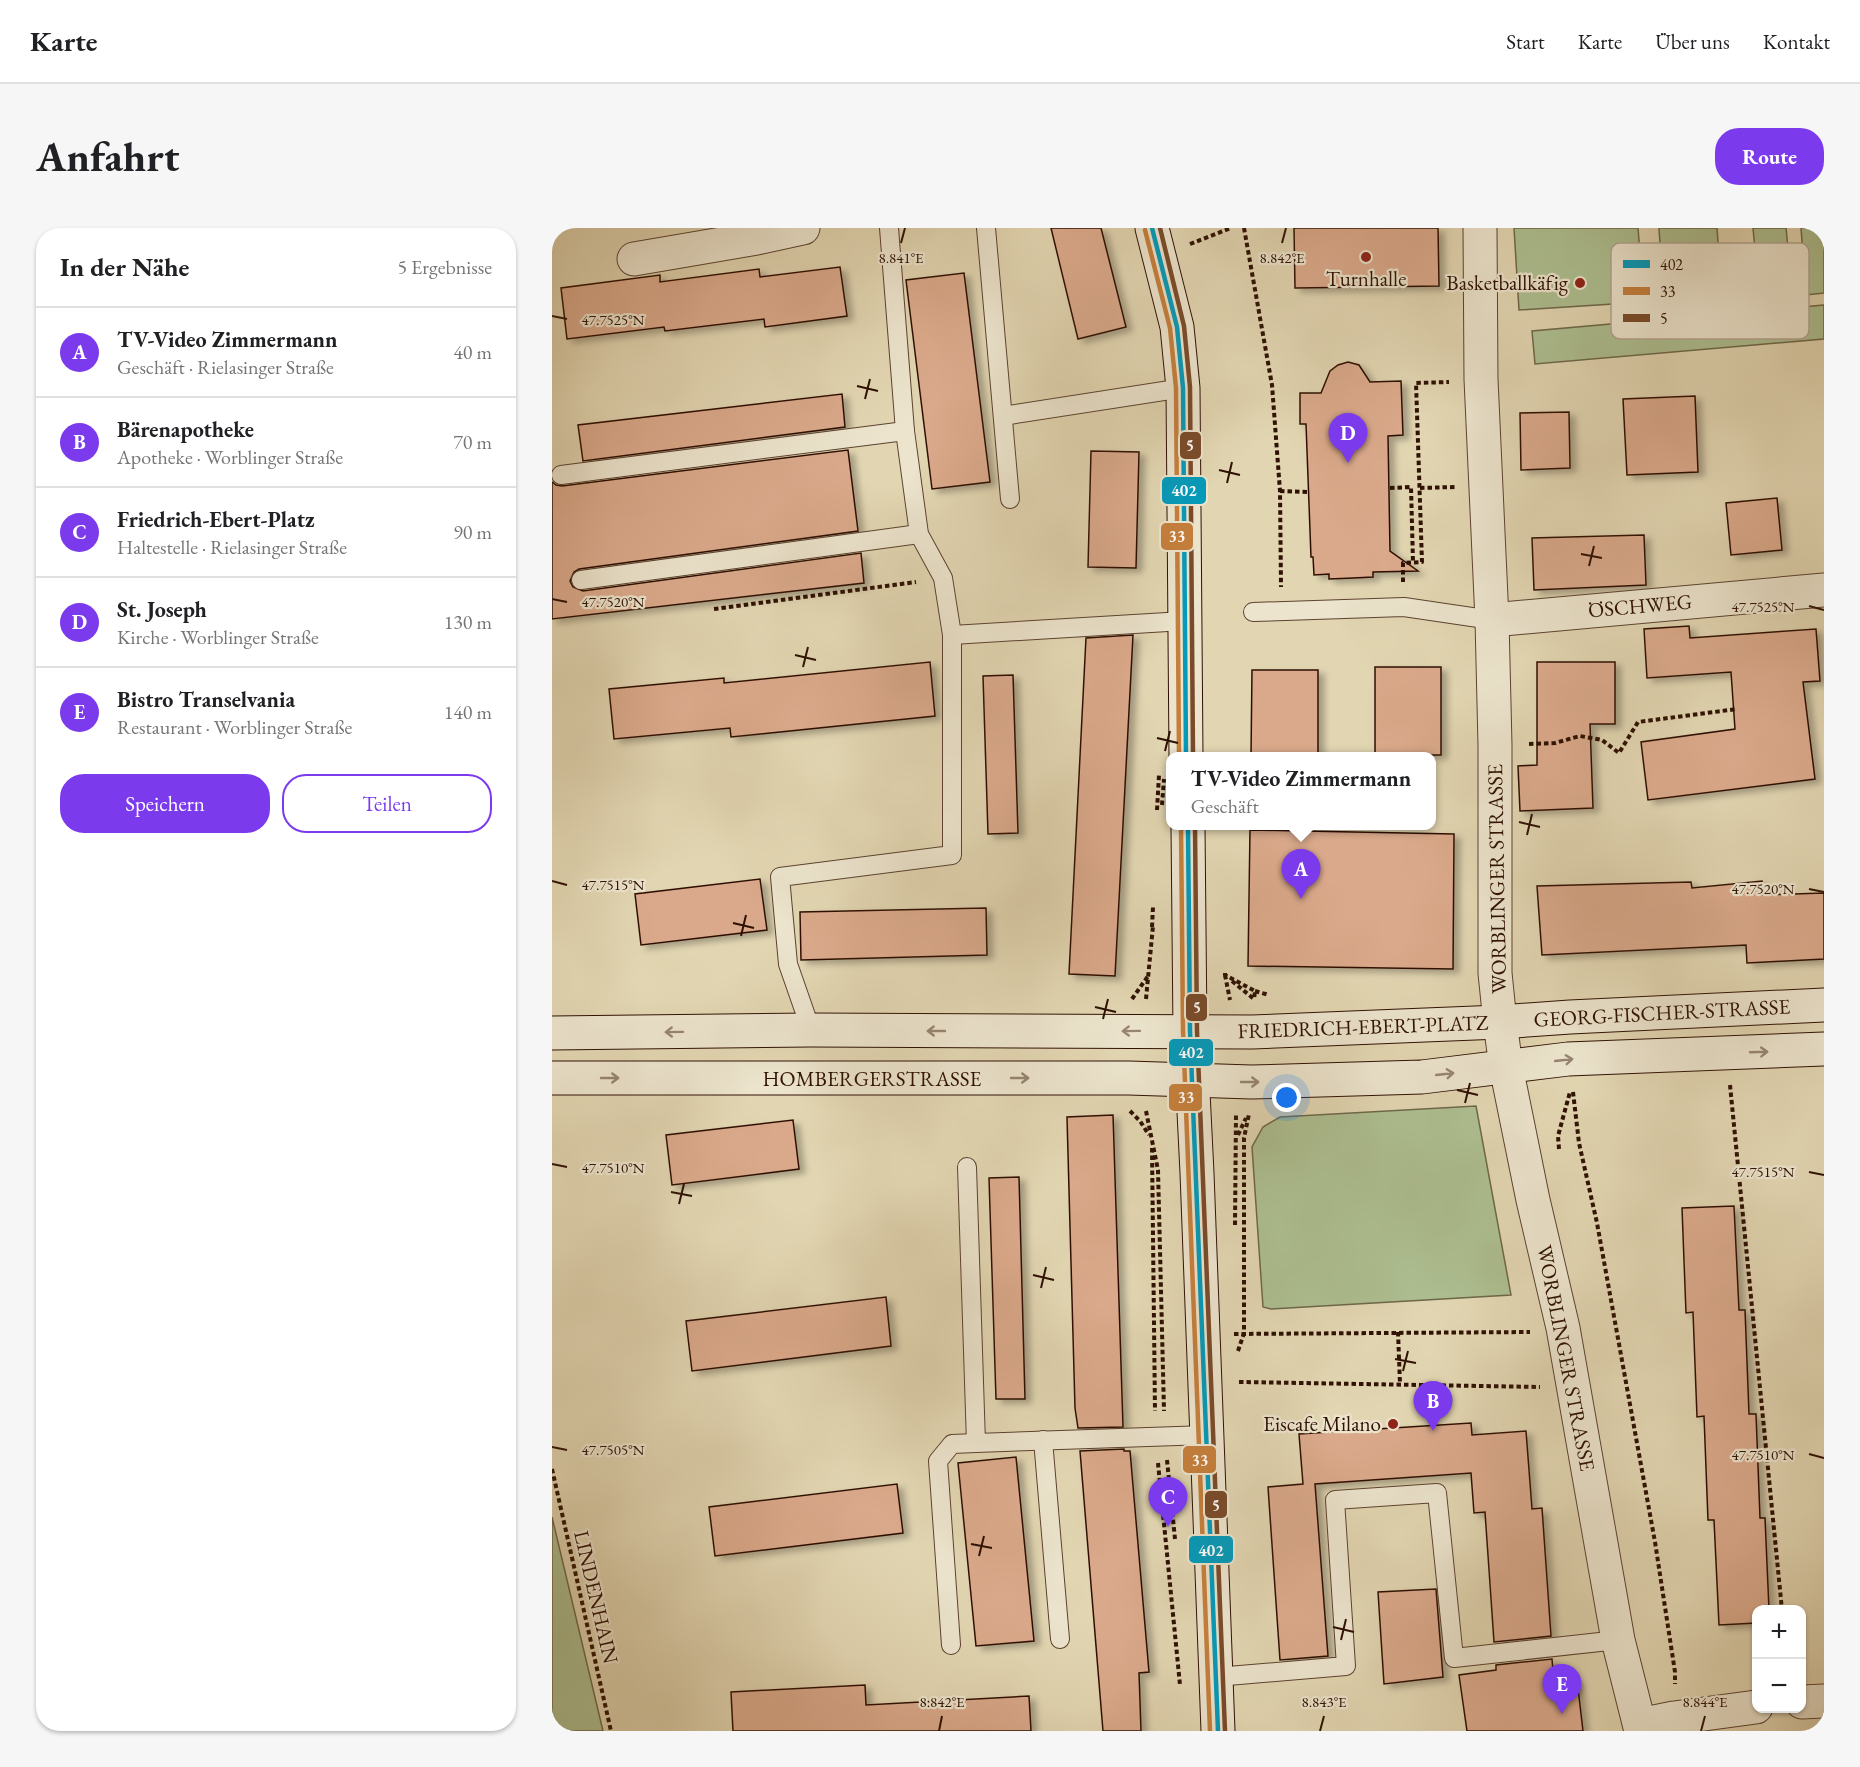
<!DOCTYPE html>
<html lang="de">
<head>
<meta charset="utf-8">
<style>
  body { margin:0; font-family:"EB Garamond",serif; background:#f6f6f6; color:#202124 }
  .controls { position:absolute; right:18px; bottom:18px; display:grid; overflow:hidden; border-radius:12px; box-shadow:0 2px 4px #0004 }
  .controls button { width:54px; height:54px; display:grid; place-items:center; padding:0; border:0; border-bottom:2px solid #e0e0e0; background:#fff; color:#202124; font:30px sans-serif }
  .you { position:absolute; left:735px; top:870px; width:21px; height:21px; margin:-15px; border:4px solid #fff; border-radius:50%; background:#1a73e8; box-shadow:0 0 0 9px #1a73e833 }
  .badge { display:grid; place-items:center; width:39px; height:39px; border-radius:50%; background:#7c3aed; color:#fff; font-size:20px; font-weight:700 }
  .pin { position:absolute; translate:-50% -50px; filter:drop-shadow(0 2px 3px #0008) }
  .pin::after { content:''; position:absolute; top:32px; width:21px; height:18px; background:inherit; clip-path:polygon(0 0,100% 0,50% 100%) }
  .popup { position:absolute; left:614px; top:524px; width:270px; height:78px; box-sizing:border-box; display:grid; place-content:center; border-radius:12px; background:#fff; filter:drop-shadow(0 2px 4px #0005); font-size:20px; white-space:nowrap; color:#757577 }
  .popup b { font-size:22px; color:#202124 }
  .popup::after { content:''; position:absolute; left:50%; top:100%; margin-left:-12px; border:12px solid transparent; border-top-color:#fff }
  .list { margin:0; padding:0; list-style:none }
  h2 { display:flex; justify-content:space-between; align-items:center; height:78px; margin:0; padding:0 24px; font-size:26px }
  h2 small { font-size:20px; font-weight:400; color:#757577 }
  .list li { display:grid; grid-template-columns:39px 1fr auto; gap:18px; align-items:center; box-sizing:border-box; height:90px; padding:0 24px; border-top:2px solid #e0e0e0 }
  .list b { display:block; font-size:22px; white-space:nowrap }
  .list p { margin:0; font-size:20px; white-space:nowrap; color:#757577 }
  .list em { font-size:20px; font-style:normal; color:#757577 }
  .actions { display:flex; gap:12px; padding:18px 24px }
  .actions a { flex:1; padding:14px 0; border:2px solid #7c3aed; border-radius:24px; text-align:center; font-size:21px; color:#7c3aed }
  .actions .main { background:#7c3aed; color:#fff }
  .map { position:relative; flex:none; width:1272px; height:1503px; overflow:hidden; border-radius:24px }
  header { display:flex; align-items:center; gap:36px; box-sizing:border-box; height:84px; padding:0 30px; background:#fff; border-bottom:2px solid #e0e0e0 }
  header strong { font-size:28px }
  nav { display:flex; gap:33px; margin-inline-start:auto; font-size:21px }
  .intro { display:flex; align-items:center; justify-content:space-between; box-sizing:border-box; height:144px; padding:0 36px }
  h1 { margin:0; font-size:42px }
  .button { padding:15px 27px; border-radius:24px; background:#7c3aed; color:#fff; font-size:21px; font-weight:700 }
  main { display:flex; gap:36px; padding:0 36px }
  aside { flex:1; background:#fff; border-radius:24px; box-shadow:0 2px 4px #0004 }
  .map>svg:first-child { display:block }
  .green { fill:#adbf91; stroke:#6e684a; stroke-width:1.5 }
  .building { fill:#daa98b; stroke:#2f1103; stroke-width:1.5; filter:url(#shadow) }
  .lines { fill:none; stroke-linecap:round; stroke-linejoin:round }
  .service-casing { stroke:#5c422f; stroke-width:20 }
  .minor-casing { stroke:#5c422f; stroke-width:35 }
  .tertiary-casing { stroke:#5c422f; stroke-width:35 }
  .secondary-casing { stroke:#2f1103; stroke-width:35 }
  .path { stroke:#2f1103; stroke-width:4; stroke-dasharray:4.5 3; stroke-linecap:butt }
  .service { stroke:#ece4cd; stroke-width:18 }
  .minor { stroke:#ece4cd; stroke-width:33 }
  .tertiary { stroke:#ece4cd; stroke-width:33 }
  .secondary { stroke:#ece4cd; stroke-width:33 }
  .bus-1-casing { stroke:#ece4cd; stroke-width:9 }
  .bus-2-casing { stroke:#ece4cd; stroke-width:9 }
  .bus-3-casing { stroke:#ece4cd; stroke-width:9 }
  .bus-1 { stroke:#059aba; stroke-width:4.5 }
  .bus-2 { stroke:#c57f3c; stroke-width:4.5 }
  .bus-3 { stroke:#7a4b2a; stroke-width:4.5 }
  .oneway { stroke:#978572 }
  .ticks { fill:none; stroke:#2f1103; stroke-width:2 }
  .poi-dot { fill:#8f2418; stroke:#ece4cd; stroke-width:2 }
  .labels { text-anchor:middle; stroke-width:4.5; stroke-linejoin:round; paint-order:stroke }
  .poi-label { font-size:21px; fill:#2f1103; stroke:#ece4cd; text-anchor:end }
  .street-label { font-size:21px; fill:#2f1103; stroke:#ece4cd }
  .key { fill:#ece4cd; stroke:#b3a590; stroke-width:1.5 }
  .key-label { font-size:16px; fill:#2f1103 }
  .ticks-label { font-size:15px; text-anchor:middle; fill:#2f1103; stroke:#ece4cd; stroke-width:4.5; stroke-linejoin:round; paint-order:stroke }
  .line-badge { stroke:#ece4cd; stroke-width:2 }
  .badge-label { font-size:16px; text-anchor:middle; font-weight:bold; fill:#fff }
</style>
</head>
<body>
<header>
<strong>Karte</strong>
<nav><a>Start</a><a>Karte</a><a>Über uns</a><a>Kontakt</a></nav>
</header>
<div class="intro"><h1>Anfahrt</h1><a class="button">Route</a></div>
<main>
<aside>
<h2>In der Nähe<small>5 Ergebnisse</small></h2>
<ul class="list">
<li><span class="badge">A</span><div><b>TV-Video Zimmermann</b><p>Geschäft · Rielasinger Straße</p></div><em>40 m</em></li>
<li><span class="badge">B</span><div><b>Bärenapotheke</b><p>Apotheke · Worblinger Straße</p></div><em>70 m</em></li>
<li><span class="badge">C</span><div><b>Friedrich-Ebert-Platz</b><p>Haltestelle · Rielasinger Straße</p></div><em>90 m</em></li>
<li><span class="badge">D</span><div><b>St. Joseph</b><p>Kirche · Worblinger Straße</p></div><em>130 m</em></li>
<li><span class="badge">E</span><div><b>Bistro Transelvania</b><p>Restaurant · Worblinger Straße</p></div><em>140 m</em></li>
</ul>
<div class="actions"><a class="main">Speichern</a><a>Teilen</a></div>
</aside>
<div class="map">
<svg width="1272" height="1503" viewBox="0 0 1272 1503">
  <defs>
    <filter id="shadow"><feDropShadow dx="6" dy="4" stdDeviation="3" flood-color="#0004"/></filter>
  </defs>
  <rect width="100%" height="100%" fill="#e2d6b2"/>
  <filter id="stains"><feTurbulence type="fractalNoise" baseFrequency=".00333" numOctaves="4"/><feColorMatrix values="0 0 0 0 .2 0 0 0 0 .09 0 0 0 0 .02 0 0 0 .5 -.17"/></filter>
  <radialGradient id="worn" r=".72"><stop offset=".6" stop-color="#630" stop-opacity="0"/><stop offset="1" stop-color="#630" stop-opacity=".3"/></radialGradient>
  <g class="green">
    <polygon points="962,0 1086,0 1092,74 967,82"/>
    <polygon points="1107,0 1165,0 1169,57 1111,61"/>
    <polygon points="1201,0 1234,0 1239,51 1206,54"/>
    <polygon points="1249,0 1272,0 1272,65 1254,67"/>
    <polygon points="1272,77 1272,111 983,136 980,103"/>
    <polygon points="924,878 959,1067 719,1081 711,1079 700,919 711,899 728,889"/>
    <polygon points="0,1289 51,1503 0,1503"/>
  </g>
  <g class="building">
    <polygon points="499,0 549,0 574,99 526,111"/>
    <polygon points="742,0 886,0 887,58 743,60"/>
    <polygon points="288,39 295,88 213,99 212,91 113,103 112,99 15,111 9,60 108,47 108,54 207,41 208,49"/>
    <polygon points="412,45 438,254 380,261 354,52"/>
    <polygon points="796,134 807,137 818,154 849,153 851,207 836,208 838,323 866,343 821,344 821,349 801,350 777,351 777,346 762,347 761,329 759,329 754,196 748,196 748,165 769,165 778,143 786,137"/>
    <polygon points="290,166 293,199 31,233 26,197"/>
    <polygon points="1143,168 1146,244 1075,247 1071,171"/>
    <polygon points="1017,184 1018,240 969,242 968,185"/>
    <polygon points="296,222 306,303 27,341 22,344 18,353 21,359 31,363 309,325 312,355 0,391 0,254 4,257 10,258"/>
    <polygon points="539,223 587,224 584,340 536,339"/>
    <polygon points="1225,270 1230,322 1179,327 1174,275"/>
    <polygon points="1092,307 1094,357 982,362 980,310"/>
    <polygon points="1137,398 1138,410 1264,401 1268,453 1251,454 1263,551 1096,572 1089,514 1183,501 1179,444 1095,450 1092,401"/>
    <polygon points="581,407 563,748 517,746 534,410"/>
    <polygon points="378,434 383,488 179,509 178,500 62,511 57,461 172,450 172,455"/>
    <polygon points="985,434 1063,434 1063,496 1038,496 1041,580 968,583 966,538 985,537"/>
    <rect x="823" y="439" width="66" height="88"/>
    <polygon points="700,442 766,442 766,528 699,528"/>
    <polygon points="461,447 466,605 436,606 431,448"/>
    <polygon points="698,602 902,606 901,741 696,738"/>
    <polygon points="208,651 215,702 89,717 83,666"/>
    <polygon points="1210,653 1211,667 1272,665 1272,731 1195,735 1194,717 990,727 985,658 1139,654 1140,660"/>
    <polygon points="434,680 435,727 249,732 248,684"/>
    <polygon points="561,887 571,1199 526,1200 523,1180 515,889"/>
    <polygon points="241,892 247,941 120,957 114,907"/>
    <polygon points="467,949 473,1171 444,1171 437,950"/>
    <polygon points="1182,978 1187,1082 1193,1082 1197,1186 1204,1186 1208,1290 1213,1290 1217,1382 1204,1382 1204,1395 1167,1397 1162,1292 1156,1292 1152,1188 1145,1189 1141,1084 1134,1085 1130,980"/>
    <polygon points="334,1069 339,1118 140,1143 134,1093"/>
    <polygon points="919,1195 920,1207 974,1203 980,1281 990,1280 999,1408 942,1414 933,1284 922,1285 919,1245 763,1256 776,1428 728,1432 716,1259 751,1256 747,1206"/>
    <polygon points="572,1221 572,1223 578,1223 597,1444 587,1445 589,1503 551,1503 528,1223"/>
    <polygon points="464,1229 482,1413 424,1418 406,1235"/>
    <polygon points="345,1256 351,1305 163,1328 157,1279"/>
    <polygon points="884,1361 891,1449 832,1456 826,1364"/>
    <polygon points="1000,1431 1002,1455 1025,1452 1031,1503 915,1503 907,1447 944,1442 944,1437"/>
    <polygon points="313,1457 314,1477 477,1468 479,1503 181,1503 179,1464"/>
  </g>
  <g class="lines">
    <defs>
      <g id="service">
        <polyline points="434,0 458,271"/>
        <polyline points="451,188 631,160"/>
        <polyline points="9,247 353,203"/>
        <polyline points="29,352 367,306"/>
        <polyline points="701,384 852,379 940,392"/>
        <polyline points="400,407 632,393"/>
        <polyline points="259,802 236,736 228,649 400,627 400,407 391,350 367,306 353,203 337,0"/>
        <polyline points="415,939 424,1215 655,1207"/>
        <polyline points="491,1212 508,1411"/>
        <polyline points="399,1417 386,1233 400,1216 424,1215"/>
        <polyline points="664,1449 794,1438 783,1272 885,1265 902,1430 1066,1412"/>
      </g>
      <g id="minor">
        <polyline points="928,0 929,151 940,392 943,517 943,745 948,794"/>
        <polyline points="82,31 205,10 251,0"/>
        <polyline points="940,392 1272,362"/>
        <polyline points="954,839 981,972 1011,1100 1066,1412 1089,1503"/>
        <polyline points="1250,1474 1272,1473"/>
        <polyline points="1088,1497 1122,1490 1204,1479"/>
      </g>
      <polyline id="tertiary" points="948,794 954,839"/>
      <g id="secondary">
        <polyline points="600,0 625,99 631,160 634,528"/>
        <polyline points="636,598 638,803 645,945 666,1503"/>
        <polyline points="0,805 259,802 700,804 948,794 1018,789 1272,777"/>
        <polyline points="0,850 577,850 699,854 870,849 1016,831 1272,821"/>
      </g>
    </defs>
    <use href="#service" class="service-casing"/>
    <use href="#minor" class="minor-casing"/>
    <use href="#tertiary" class="tertiary-casing"/>
    <use href="#secondary" class="secondary-casing"/>
    <g class="path">
      <polyline points="692,0 720,157 728,263 729,359"/>
      <polyline points="638,16 679,0"/>
      <polyline points="838,260 859,259 861,334"/>
      <polyline points="868,260 903,259"/>
      <polyline points="728,263 756,264"/>
      <polyline points="851,354 851,335 870,334 864,155 897,154"/>
      <polyline points="162,381 364,354"/>
      <polyline points="977,516 1003,515 1028,508 1050,512 1067,525 1086,494 1185,481"/>
      <polyline points="610,577 612,551"/>
      <polyline points="605,582 607,547"/>
      <polyline points="600,699 601,679"/>
      <polyline points="673,745 673,747 703,763 702,771"/>
      <polyline points="673,747 678,772"/>
      <polyline points="680,753 702,771"/>
      <polyline points="703,763 717,767"/>
      <polyline points="580,771 596,748"/>
      <polyline points="594,771 601,698"/>
      <polyline points="1178,857 1230,1382"/>
      <polyline points="1021,864 1027,915 1045,995 1103,1314 1123,1444 1123,1456"/>
      <polyline points="578,883 588,893 597,907"/>
      <polyline points="594,883 606,942 612,1183"/>
      <polyline points="686,907 694,890"/>
      <polyline points="600,920 603,1183"/>
      <polyline points="1007,921 1006,908 1018,864"/>
      <polyline points="683,997 684,887"/>
      <polyline points="846,1104 848,1156"/>
      <polyline points="682,1106 978,1104"/>
      <polyline points="686,1123 692,1105 692,910 697,886"/>
      <polyline points="687,1154 988,1159"/>
      <polyline points="615,1232 623,1311"/>
      <polyline points="606,1235 628,1457"/>
      <polyline points="0,1241 59,1503"/>
    </g>
    <use href="#service" class="service"/>
    <use href="#minor" class="minor"/>
    <use href="#tertiary" class="tertiary"/>
    <use href="#secondary" class="secondary"/>
    <defs>
      <g id="bus-1">
        <polyline points="600,0 625,99 631,160 634,528"/>
        <polyline points="636,598 638,803 666,1503"/>
      </g>
      <g id="bus-2">
        <polyline points="593,2 618,100 624,160 627,528"/>
        <polyline points="629,598 631,803 658,1503"/>
      </g>
      <g id="bus-3">
        <polyline points="608,0 632,98 638,159 641,528"/>
        <polyline points="643,598 645,803 673,1503"/>
      </g>
    </defs>
    <use href="#bus-1" class="bus-1-casing"/>
    <use href="#bus-2" class="bus-2-casing"/>
    <use href="#bus-3" class="bus-3-casing"/>
    <use href="#bus-1" class="bus-1"/>
    <use href="#bus-2" class="bus-2"/>
    <use href="#bus-3" class="bus-3"/>
  </g>
  <defs><path id="oneway-shaft" d="M-6 0H5M1.5-3L5.5 0L1.5 3" fill="none" stroke-width="1.6" stroke-linecap="round" stroke-linejoin="round" transform="scale(1.5)"/></defs>
  <g class="oneway">
    <use href="#oneway-shaft" transform="translate(384 803) rotate(-180)"/>
    <use href="#oneway-shaft" transform="translate(579 803) rotate(179)"/>
    <use href="#oneway-shaft" transform="translate(122 804) rotate(179)"/>
    <use href="#oneway-shaft" transform="translate(1207 824) rotate(-2)"/>
    <use href="#oneway-shaft" transform="translate(1012 832) rotate(-6)"/>
    <use href="#oneway-shaft" transform="translate(893 846) rotate(-6)"/>
    <use href="#oneway-shaft" transform="translate(58 850)"/>
    <use href="#oneway-shaft" transform="translate(468 850)"/>
    <use href="#oneway-shaft" transform="translate(698 854)"/>
  </g>
  <path class="ticks" d="M349,15L353,0M730,15L734,0M0,88L15,91M305,158L326,163M313,171L318,151M667,242L688,247M675,255L680,234M1029,326L1050,330M1037,338L1042,318M0,371L15,374M1257,378L1272,382M243,427L264,432M251,439L256,419M605,510L626,515M613,523L618,503M967,594L988,599M975,607L980,586M0,653L15,657M1257,661L1272,664M181,695L202,700M189,708L194,687M543,779L564,784M551,791L556,771M905,862L926,867M913,875L918,855M0,936L15,939M1257,944L1272,947M119,964L140,968M127,976L132,956M481,1047L502,1052M489,1060L494,1039M843,1131L864,1135M851,1143L856,1123M0,1219L15,1222M1257,1226L1272,1230M419,1316L440,1320M427,1328L432,1308M781,1399L802,1404M789,1412L794,1391M387,1503L390,1488M768,1503L772,1488M1149,1503L1153,1488"/>
  <g class="poi-dot">
    <circle cx="814" cy="29" r="6"/>
    <circle cx="1028" cy="55" r="6"/>
    <circle cx="841" cy="1196" r="6"/>
  </g>
  <g class="labels">
    <g class="poi-label">
      <text x="814" y="58" text-anchor="middle">Turnhalle</text>
      <text x="1016" y="62">Basketballkäfig</text>
      <text x="829" y="1203">Eiscafe Milano</text>
    </g>
    <g class="street-label">
      <text transform="translate(1088 378) rotate(-5)" y="7">ÖSCHWEG</text>
      <text transform="translate(945 651) rotate(-91)" y="7">WORBLINGER STRASSE</text>
      <text transform="translate(1110 785) rotate(-3)" y="7">GEORG-FISCHER-STRASSE</text>
      <text transform="translate(811 799) rotate(-2)" y="7">FRIEDRICH-EBERT-PLATZ</text>
      <text x="320" y="858">HOMBERGERSTRASSE</text>
      <text transform="translate(1014 1130) rotate(79)" y="7">WORBLINGER STRASSE</text>
      <text transform="translate(44 1369) rotate(77)" y="7">LINDENHAIN</text>
    </g>
  </g>
  <rect x="1059" y="15" width="198" height="96" rx="9" class="key"/>
  <rect x="1071" y="32" width="27" height="8" fill="#059aba"/>
  <rect x="1071" y="59" width="27" height="8" fill="#c57f3c"/>
  <rect x="1071" y="86" width="27" height="8" fill="#7a4b2a"/>
  <g class="key-label">
    <text x="1108" y="42">402</text>
    <text x="1108" y="69">33</text>
    <text x="1108" y="96">5</text>
  </g>
  <g class="ticks-label">
    <text x="349" y="35">8.841°E</text>
    <text x="730" y="35">8.842°E</text>
    <text x="61" y="97">47.7525°N</text>
    <text x="61" y="379">47.7520°N</text>
    <text x="1211" y="384">47.7525°N</text>
    <text x="61" y="662">47.7515°N</text>
    <text x="1211" y="666">47.7520°N</text>
    <text x="61" y="945">47.7510°N</text>
    <text x="1211" y="949">47.7515°N</text>
    <text x="61" y="1227">47.7505°N</text>
    <text x="1211" y="1232">47.7510°N</text>
    <text x="390" y="1479">8.842°E</text>
    <text x="772" y="1479">8.843°E</text>
    <text x="1153" y="1479">8.844°E</text>
  </g>
  <g class="line-badge">
    <rect x="627" y="203" width="23" height="29" rx="6" fill="#7a4b2a"/>
    <rect x="609" y="248" width="46" height="29" rx="6" fill="#059aba"/>
    <rect x="608" y="294" width="34" height="29" rx="6" fill="#c57f3c"/>
    <rect x="633" y="765" width="23" height="29" rx="6" fill="#7a4b2a"/>
    <rect x="616" y="810" width="46" height="29" rx="6" fill="#059aba"/>
    <rect x="616" y="855" width="35" height="29" rx="6" fill="#c57f3c"/>
    <rect x="630" y="1217" width="35" height="29" rx="6" fill="#c57f3c"/>
    <rect x="652" y="1262" width="24" height="29" rx="6" fill="#7a4b2a"/>
    <rect x="636" y="1307" width="46" height="29" rx="6" fill="#059aba"/>
  </g>
  <g class="badge-label">
    <text x="638" y="223">5</text>
    <text x="632" y="268">402</text>
    <text x="625" y="314">33</text>
    <text x="645" y="785">5</text>
    <text x="639" y="830">402</text>
    <text x="634" y="875">33</text>
    <text x="648" y="1238">33</text>
    <text x="664" y="1283">5</text>
    <text x="659" y="1328">402</text>
  </g>
  <rect width="100%" height="100%" filter="url(#stains)"/>
  <rect width="100%" height="100%" fill="url(#worn)"/>
</svg>
<div class="controls">
<button>+</button>
<button>−</button>
</div>
<div class="you"></div>
<div class="pin badge" style="left:749px;top:671px">A</div>
<div class="popup"><b>TV-Video Zimmermann</b>Geschäft</div>
<div class="pin badge" style="left:881px;top:1203px">B</div>
<div class="pin badge" style="left:616px;top:1299px">C</div>
<div class="pin badge" style="left:796px;top:235px">D</div>
<div class="pin badge" style="left:1010px;top:1486px">E</div>
</div>
</main>
</body>
</html>
